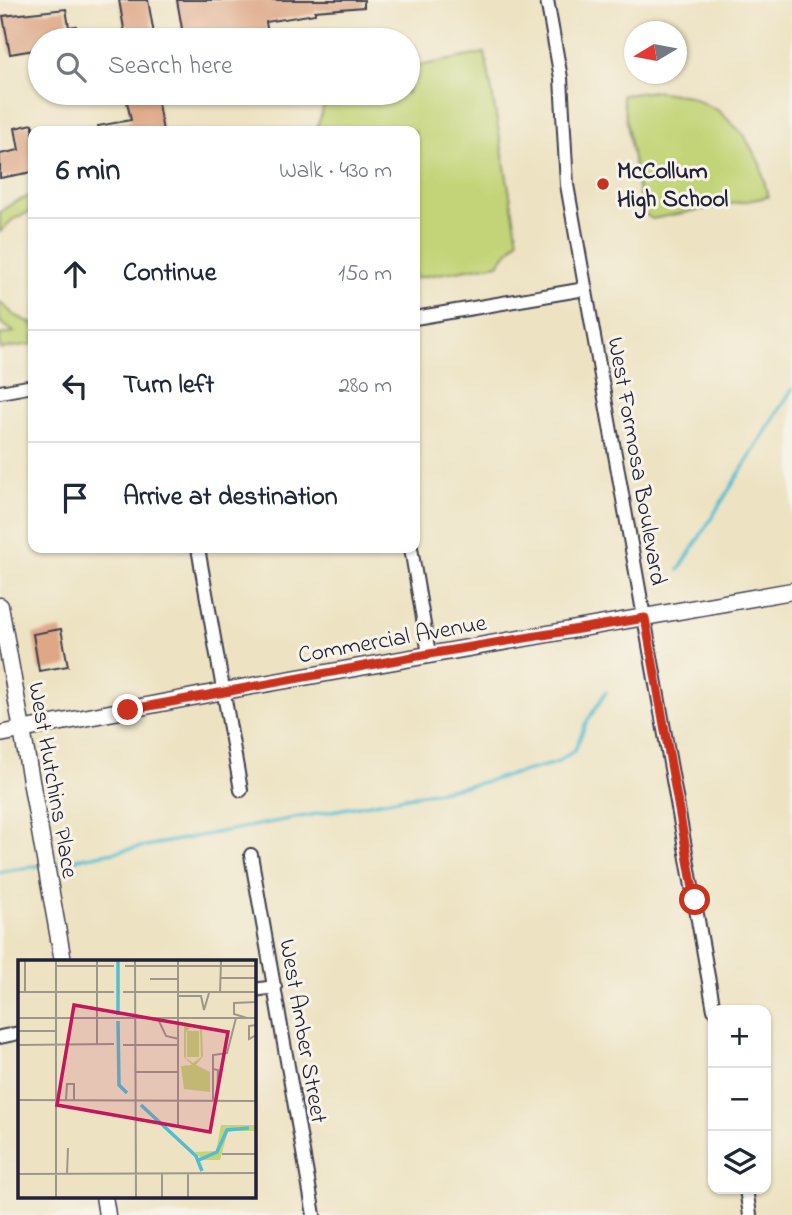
<!DOCTYPE html>
<html lang="en">
<head>
<meta charset="utf-8">
<style>
  body { margin:0; font-family:"Indie Flower",sans-serif; background:#f2f2f3; color:#1f2937 }
  .controls { position:absolute; right:21px; bottom:21px; display:grid; overflow:hidden; border-radius:14px; box-shadow:0 2px 5px #0004 }
  .controls button { width:63px; height:63px; display:grid; place-items:center; padding:0; border:0; border-bottom:2px solid #e0e1e3; background:#fff; color:#1f2937; font:35px sans-serif }
  .compass { position:absolute; left:624px; top:21px; width:63px; height:63px; border-radius:50%; background:#fff; box-shadow:0 2px 5px #0004; rotate:260deg }
  .stop { position:absolute; width:21px; height:21px; margin:-16px; border:5px solid #c8321e; border-radius:50%; background:#fff }
  .stop.end { background:#c8321e; border-color:#fff; box-shadow:0 2px 7px #0008 }
  .list { margin:0; padding:0; list-style:none }
  h2 { display:flex; justify-content:space-between; align-items:center; height:91px; margin:0; padding:0 28px; font-size:30px }
  h2 small { font-size:23px; font-weight:400; color:#747a83 }
  .list li { display:grid; grid-template-columns:46px 1fr auto; gap:21px; align-items:center; box-sizing:border-box; height:112px; padding:0 28px; border-top:2px solid #e0e1e3 }
  .list b { display:block; font-size:26px; white-space:nowrap }
  .list em { font-size:23px; font-style:normal; color:#747a83 }
  .icon { flex:none; width:38px; height:38px; fill:none; stroke:currentColor; stroke-width:2; stroke-linecap:round; stroke-linejoin:round }
  .map { position:relative; flex:none; width:792px; height:1215px; overflow:hidden }
  .search { position:absolute; background:#fff; box-shadow:0 2px 5px #0004; left:28px; top:28px; width:392px; height:77px; display:flex; align-items:center; gap:18px; box-sizing:border-box; padding:0 24px; border-radius:38px; color:#747a83; font-size:26px }
  .panel { position:absolute; background:#fff; box-shadow:0 2px 5px #0004; left:28px; top:126px; width:392px; height:427px; border-radius:14px }
  .map>svg:first-child { display:block }
  .green { fill:#c2d477; stroke:#727b59; stroke-width:2 }
  .lines { fill:none; stroke-linecap:round; stroke-linejoin:round }
  .stream { stroke:#53bdcf; stroke-width:3.5 }
  .building { fill:#dea887 }
  .minor-casing { stroke:#403f4f; stroke-width:16 }
  .tertiary-casing { stroke:#403f4f; stroke-width:19 }
  .minor { stroke:#fff; stroke-width:12 }
  .tertiary { stroke:#fff; stroke-width:16 }
  .route { stroke:#c8321e; stroke-width:9 }
  .poi-dot { fill:#c8321e; stroke:#f7f3e8; stroke-width:2.5 }
  .labels { text-anchor:middle; stroke-width:6; stroke-linejoin:round; paint-order:stroke }
  .poi-label { font-size:24px; font-weight:bold; fill:#22223b; stroke:#f7f3e8; text-anchor:start }
  .street-label { font-size:24px; fill:#22223b; stroke:#f7f3e8 }
  .inset-river { fill:none; stroke:#53bdcf; stroke-width:3.5 }
  .inset-road { fill:none; stroke:#9c968d; stroke-width:2 }
  .view { fill:#c2185b; fill-opacity:0.15; stroke:#c2185b; stroke-width:3.5 }
  .inset-edge { fill:none; stroke:#22223b; stroke-width:3.5 }
</style>
</head>
<body>
<div class="map">
<svg width="792" height="1215" viewBox="0 0 792 1215">
  <rect width="100%" height="100%" fill="#f7f3e8"/>
  <filter id="ink" filterUnits="userSpaceOnUse"><feTurbulence type="fractalNoise" baseFrequency=".0143" numOctaves="2"/><feDisplacementMap in="SourceGraphic" scale="14" xChannelSelector="R" yChannelSelector="G"/><feConvolveMatrix kernelMatrix="1 2 1 2 8 2 1 2 1" color-interpolation-filters="sRGB"/></filter>
  <filter id="wash" filterUnits="userSpaceOnUse"><feTurbulence type="fractalNoise" baseFrequency=".00686" numOctaves="4" result="noise"/><feDisplacementMap in="SourceGraphic" scale="28" xChannelSelector="R" yChannelSelector="G"/><feGaussianBlur stdDeviation="1.57" result="paint"/><feColorMatrix in="noise" values="0 0 0 0 0 0 0 0 0 0 0 0 0 0 0 0 0 1.4 0 .05"/><feComposite in="paint" operator="in"/></filter>
  <g filter="url(#wash)">
    <rect width="100%" height="100%" fill="#ede3c3"/>
    <g class="green">
      <polygon points="485,53 518,240 498,264 415,278 415,131 316,131 328,93 408,93 408,68"/>
      <polygon points="655,91 689,96 719,111 744,135 760,164 768,197 652,219 642,212 622,95"/>
      <polygon points="33,195 33,210 12,220 0,232 0,212 13,203"/>
      <polygon points="0,302 14,315 33,324 33,344 0,349 0,335 14,332 0,322"/>
    </g>
    <g class="lines">
      <g class="stream">
        <polyline points="679,570 792,389"/>
        <polyline points="50,864 476,784 556,763 575,750 586,723 606,692"/>
        <polyline points="0,872 43,865"/>
      </g>
    </g>
    <g id="blocks">
      <g class="building">
        <polygon points="119,0 148,0 155,40 126,40"/>
        <polygon points="177,0 364,0 364,7 315,11 315,14 266,22 269,40 184,40"/>
        <polygon points="66,9 69,27 76,26 78,40 40,40 40,49 10,54 3,16"/>
        <polygon points="125,93 156,93 163,131 99,131 98,126 131,120"/>
        <polygon points="33,124 33,172 0,178 0,154 19,150 15,128"/>
        <polygon points="61,629 68,666 39,671 33,634"/>
      </g>
    </g>
  </g>
  <g filter="url(#ink)">
    <use href="#blocks" fill-opacity="0" stroke="#403f4f" stroke-width="2"/>
    <g class="lines">
      <defs>
        <g id="minor">
          <polyline points="547,0 561,78 567,185 714,1010"/>
          <polyline points="415,318 585,289"/>
          <polyline points="0,392 33,386"/>
          <polyline points="198,548 241,790"/>
          <polyline points="411,548 429,654"/>
          <polyline points="251,855 314,1215"/>
          <polyline points="254,990 275,987"/>
          <polyline points="0,1037 19,1033"/>
          <polyline points="746,1189 750,1215"/>
        </g>
        <g id="tertiary">
          <polyline points="0,606 63,961"/>
          <polyline points="0,734 224,691 792,591"/>
          <polyline points="104,1196 107,1215"/>
        </g>
      </defs>
      <use href="#minor" class="minor-casing"/>
      <use href="#tertiary" class="tertiary-casing"/>
      <use href="#minor" class="minor"/>
      <use href="#tertiary" class="tertiary"/>
    </g>
  </g>
  <g class="lines" filter="url(#ink)">
    <polyline class="route" points="128,710 429,654 645,618 695,900"/>
  </g>
  <circle class="poi-dot" cx="603" cy="184" r="7"/>
  <g class="labels">
    <g class="poi-label">
      <text x="617" y="178">McCollum<tspan x="617" dy="28">High School</tspan></text>
    </g>
    <g class="street-label">
      <text transform="translate(638 461) rotate(80)" y="8">West Formosa Boulevard</text>
      <text transform="translate(392 638) rotate(-10)" y="8">Commercial Avenue</text>
      <text transform="translate(54 780) rotate(80)" y="8">West Hutchins Place</text>
      <text transform="translate(304 1031) rotate(80)" y="8">West Amber Street</text>
    </g>
  </g>
  <g transform="translate(18 960)">
    <rect width="238" height="238" fill="#ede3c3"/>
    <path d="M166,62L184,68L185,96L178,105L192,112V132L166,129L163,106L174,105L166,97ZM176,64L182,69L183,97L175,103L168,98V72ZM169,71H181V97H169ZM203,165H238V171H210L202,200H185L177,192L198,191Z" fill="#c2d477" fill-rule="evenodd"/>
    <path class="inset-river" d="M100,55V1M100,61L101,125L109,133M123,145L178,196L184,211M181,200L199,192L209,170L231,168"/>
    <path class="inset-road" d="M7,1V32M38,1V237M79,1V85M117,1L118,237M38,6H96M107,6H238M202,18H238M132,19H160M0,32H96M105,32H238M202,33L203,1M160,36H184M183,36L186,50L191,33M0,58H238M229,58L216,54V43L238,42M140,59L148,76L161,79M238,65L231,66V79L238,75M0,71H38M0,85L96,84M105,85H161M195,109L200,110L199,141M118,112H161M0,140L238,141M48,140L49,124H56V140M195,141V95L209,93L218,58M160,166V1M204,194H238M144,213V237M170,213V237M0,214L238,213M49,214L50,188"/>
    <path class="view" d="M56,45L210,72L192,172L39,145Z"/>
    <rect width="238" height="238" class="inset-edge"/>
  </g>
</svg>
<div class="controls">
<button>+</button>
<button>−</button>
<button><svg class="icon" aria-label="layers" viewBox="0 0 24 24"><path d="M12 4l9 5-9 5-9-5zM3 14l9 5 9-5"/></svg></button>
</div>
<svg class="compass" viewBox="-18 -18 36 36"><path d="M0-13l5 13h-10z" fill="#e53935"/><path d="M0 13l5-13h-10z" fill="#747a83"/></svg>
<div class="stop" style="left:695px;top:900px"></div>
<div class="stop end" style="left:128px;top:710px"></div>
<div class="search"><svg class="icon" aria-label="search" viewBox="0 0 24 24"><circle cx="10" cy="10" r="6"/><path d="M15 15l6 6"/></svg>Search here</div>
<section class="panel">
<h2>6 min<small>Walk · 430 m</small></h2>
<ul class="list">
<li><svg class="icon" aria-label="ahead" viewBox="0 0 24 24"><path d="M12 20V5M6 11l6-6 6 6"/></svg><div><b>Continue</b></div><em>150 m</em></li>
<li><svg class="icon" aria-label="left" viewBox="0 0 24 24"><path d="M17 20v-9H6M10 6l-5 5 5 5"/></svg><div><b>Turn left</b></div><em>280 m</em></li>
<li><svg class="icon" aria-label="arrive" viewBox="0 0 24 24"><path d="M6 21V4h12l-3 4 3 4H6"/></svg><div><b>Arrive at destination</b></div></li>
</ul>
</section>
</div>
</body>
</html>
